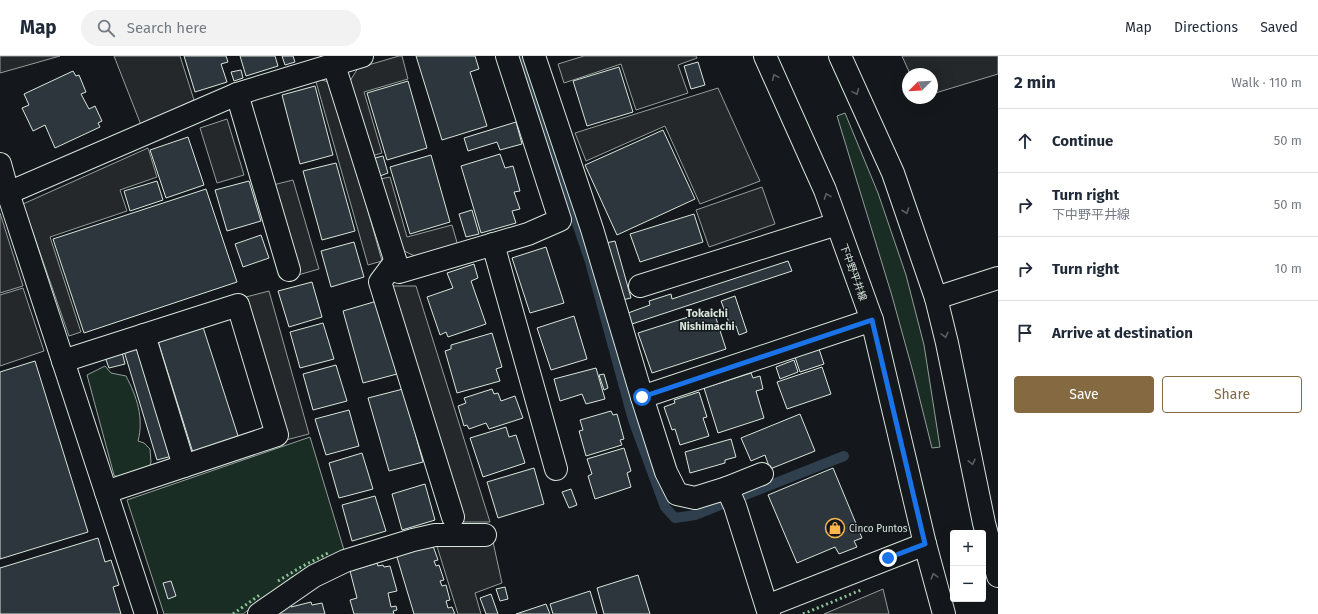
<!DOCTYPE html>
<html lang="en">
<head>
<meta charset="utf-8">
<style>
  body { margin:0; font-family:"Fira Sans","Noto Sans JP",sans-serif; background:#f2f2f3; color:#1f2937 }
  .controls { position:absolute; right:12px; bottom:12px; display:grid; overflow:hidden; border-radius:4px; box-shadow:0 4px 16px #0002 }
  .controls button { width:36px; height:36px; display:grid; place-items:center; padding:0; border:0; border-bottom:1px solid #e0e1e3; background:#fff; color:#1f2937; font:20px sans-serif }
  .compass { position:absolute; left:902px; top:12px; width:36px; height:36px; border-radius:50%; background:#fff; box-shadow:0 4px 16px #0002; rotate:246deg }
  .stop { position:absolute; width:12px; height:12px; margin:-9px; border:3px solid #1a73e8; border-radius:50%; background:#fff }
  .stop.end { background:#1a73e8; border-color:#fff; box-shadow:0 1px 4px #0008 }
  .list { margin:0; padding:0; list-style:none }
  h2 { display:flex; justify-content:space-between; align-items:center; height:52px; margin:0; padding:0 16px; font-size:17px }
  h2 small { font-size:13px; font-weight:400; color:#747a83 }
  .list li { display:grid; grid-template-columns:26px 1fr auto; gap:12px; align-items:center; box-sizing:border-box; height:64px; padding:0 16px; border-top:1px solid #e0e1e3 }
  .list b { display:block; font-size:15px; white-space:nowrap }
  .list p { margin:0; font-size:13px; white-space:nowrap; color:#747a83 }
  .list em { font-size:13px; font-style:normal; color:#747a83 }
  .actions { display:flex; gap:8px; padding:12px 16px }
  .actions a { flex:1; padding:9px 0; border:1px solid #846941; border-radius:4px; text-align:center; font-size:14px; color:#846941 }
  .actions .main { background:#846941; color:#fff }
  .icon { flex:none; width:22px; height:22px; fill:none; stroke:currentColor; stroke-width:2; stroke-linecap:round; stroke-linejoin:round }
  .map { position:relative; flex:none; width:998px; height:558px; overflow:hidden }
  header { display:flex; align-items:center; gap:24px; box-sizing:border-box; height:56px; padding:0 20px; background:#fff; border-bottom:1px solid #e0e1e3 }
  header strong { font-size:19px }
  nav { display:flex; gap:22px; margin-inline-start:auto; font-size:14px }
  .search { width:280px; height:36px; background:#f2f2f3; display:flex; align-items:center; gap:10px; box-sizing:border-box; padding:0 14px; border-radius:22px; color:#747a83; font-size:15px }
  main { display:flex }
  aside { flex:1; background:#fff }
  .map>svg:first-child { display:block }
  .green { fill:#1a2d24; stroke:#939e99 }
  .parking { fill:#24282b; stroke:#939e99 }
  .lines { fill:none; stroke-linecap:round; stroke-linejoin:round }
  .stream { stroke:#2f3f4d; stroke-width:10 }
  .building { fill:#2c363c; stroke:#d8e6dc }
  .minor-casing { stroke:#d8e6dc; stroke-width:24 }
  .minor { stroke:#14181c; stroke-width:22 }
  .hedge { stroke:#8ac095; stroke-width:3; stroke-dasharray:2 3; stroke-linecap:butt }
  .oneway { stroke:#59605f }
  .route { stroke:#1a73e8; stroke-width:5 }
  .labels { text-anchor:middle; stroke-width:3; stroke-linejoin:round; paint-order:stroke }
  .street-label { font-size:10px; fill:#d8e6dc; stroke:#14181c }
  .poi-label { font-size:10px; fill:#d8e6dc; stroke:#14181c; text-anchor:start }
  .neighbourhood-label { font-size:11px; font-weight:bold; fill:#d8e6dc; stroke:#14181c }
</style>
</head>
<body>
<header>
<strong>Map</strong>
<div class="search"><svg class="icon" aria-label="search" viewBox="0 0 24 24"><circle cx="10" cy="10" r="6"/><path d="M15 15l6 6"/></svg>Search here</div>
<nav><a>Map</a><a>Directions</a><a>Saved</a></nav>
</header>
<main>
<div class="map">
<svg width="998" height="558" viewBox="0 0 998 558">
  <rect width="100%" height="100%" fill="#14181c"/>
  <g class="green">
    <polygon points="845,57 878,137 906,219 924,289 940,391 932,392 913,316 892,240 837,60"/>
    <path d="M105,310L111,317L126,320C137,341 144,362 138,385L144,387L150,393L151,406L148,416L121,424L114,419L87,319Z"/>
    <polygon points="310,381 344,494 292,521 243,558 164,558 127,444"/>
  </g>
  <g class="parking">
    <polygon points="0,0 60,0 0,17"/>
    <polygon points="114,0 180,0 194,44 141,69"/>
    <polygon points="399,0 402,0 408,23 364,36 382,97 372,100 350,25 358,12"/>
    <polygon points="584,0 696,0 697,2 678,9 688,37 636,54 621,8 564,27 558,8"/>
    <polygon points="902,0 998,0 998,18 932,38 932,18 910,18"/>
    <polygon points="315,22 332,27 382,205 368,209"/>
    <polygon points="718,32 760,125 700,148 665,70 586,105 575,77"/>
    <polygon points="227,63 244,119 217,127 200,72"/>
    <polygon points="148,92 157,121 120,134 127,155 50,181 81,276 69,280 23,148"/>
    <polygon points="390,121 407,181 452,169 458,190 421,203 400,193 380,123"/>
    <polygon points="293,124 319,213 298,219 273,129"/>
    <polygon points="762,131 775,168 709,191 696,154"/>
    <polygon points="0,157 23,230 0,237"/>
    <polygon points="391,230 416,230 490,466 464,466"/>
    <polygon points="23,232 44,295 0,310 0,239"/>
    <polygon points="269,235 309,378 286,384 246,241"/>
    <polygon points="435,484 493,486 502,527 475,537 481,558 458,558"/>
    <polygon points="883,533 889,558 824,558"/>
  </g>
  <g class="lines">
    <polyline class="stream" points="521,0 590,206 633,364 665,451 675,462 695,459 844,400"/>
  </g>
  <g class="building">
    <polygon points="184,0 226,0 228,6 221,8 227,26 195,36"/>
    <polygon points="240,0 275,0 278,10 246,20"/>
    <polygon points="282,0 293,0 295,6 285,9"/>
    <polygon points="416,0 475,0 479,13 470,16 487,70 442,84"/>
    <polygon points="698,6 705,29 691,33 684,10"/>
    <polygon points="619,11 633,56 587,70 573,25"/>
    <polygon points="241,14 243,22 234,25 231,16"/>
    <polygon points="73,15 76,20 79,19 86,36 81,38 89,53 95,50 102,65 98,67 100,71 55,92 45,69 33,75 22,52 29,49 24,38"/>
    <polygon points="408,25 427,92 387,104 367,37"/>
    <polygon points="315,30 333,99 300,108 282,39"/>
    <polygon points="516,66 522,88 500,94 497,86 468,95 464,82"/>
    <polygon points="663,74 695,143 617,179 585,109"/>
    <polygon points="188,81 204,129 166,142 150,94"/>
    <polygon points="500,98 505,112 513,110 520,135 514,136 520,153 512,155 516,167 481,177 461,110"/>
    <polygon points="431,99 450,166 410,178 390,111"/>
    <polygon points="383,100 388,117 380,120 375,102"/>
    <polygon points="336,107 355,175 322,184 303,115"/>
    <polygon points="157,125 163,144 130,155 124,135"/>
    <polygon points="249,125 261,165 227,175 215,134"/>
    <polygon points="206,133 237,226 84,277 53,183"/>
    <polygon points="472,154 479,178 466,181 459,158"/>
    <polygon points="694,158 703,186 640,206 630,178"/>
    <polygon points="261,179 269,202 243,211 235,188"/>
    <polygon points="615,185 631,242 622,244 606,187"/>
    <polygon points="354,186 364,221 331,231 321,195"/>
    <polygon points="546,191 564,247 530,257 512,202"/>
    <polygon points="788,205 792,215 632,268 628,257 650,249 649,245 671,238 672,243"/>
    <polygon points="474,208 478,222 471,225 486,268 448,281 446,276 440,279 427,241 453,232 447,217"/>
    <polygon points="312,226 322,261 289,271 278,235"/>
    <polygon points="735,240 747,276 739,279 736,270 731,272 721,245"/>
    <polygon points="377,245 397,318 363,327 343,255"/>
    <polygon points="713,253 726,293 652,317 638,277"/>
    <polygon points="574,260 587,303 551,314 537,272"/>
    <polygon points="323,267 334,303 300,312 290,276"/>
    <polygon points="202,268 240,386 194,400 157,282"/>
    <polygon points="492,277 502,311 496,313 500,325 457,337 445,295 451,293 451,289"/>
    <polygon points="138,290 172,400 157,404 124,295"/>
    <polygon points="818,290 824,308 800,316 794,298"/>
    <polygon points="122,296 125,308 109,312 105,301"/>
    <polygon points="794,304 798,316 780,323 776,311"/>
    <polygon points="35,305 88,476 0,503 0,316"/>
    <polygon points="336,309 347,345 313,354 303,318"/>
    <polygon points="822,311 831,338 787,353 777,326"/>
    <polygon points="596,312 605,343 586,348 582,338 560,345 554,323"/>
    <polygon points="751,317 753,322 760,320 763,333 756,335 764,362 718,377 704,332"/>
    <polygon points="604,318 608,332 604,334 599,319"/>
    <polygon points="403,333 423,406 389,415 368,342"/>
    <polygon points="492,333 494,338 498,337 501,345 515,340 523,362 489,373 486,367 469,373 467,369 464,370 458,350 466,347 464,342"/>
    <polygon points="699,336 707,361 703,362 709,380 680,389 675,373 672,374 664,351 675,347 674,344"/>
    <polygon points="349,354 359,390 326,399 315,363"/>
    <polygon points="611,355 613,359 617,358 624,383 620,384 622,389 586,400 579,375 583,374 580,364"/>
    <polygon points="800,358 815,395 770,413 765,399 751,405 741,382"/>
    <polygon points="506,371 509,381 516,379 525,407 483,421 470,382"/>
    <polygon points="731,383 736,401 725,404 725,407 690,417 685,396"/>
    <polygon points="624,392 631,415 627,417 631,431 595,443 588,420 592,418 587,403"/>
    <polygon points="362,397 373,433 339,442 329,407"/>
    <polygon points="534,412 544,448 498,462 487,426"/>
    <polygon points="833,412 862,482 854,485 857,491 839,498 835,491 797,507 768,439"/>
    <polygon points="425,428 435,464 402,474 392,438"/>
    <polygon points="571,433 577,449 569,452 562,436"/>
    <polygon points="375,440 386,475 352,485 342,449"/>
    <polygon points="98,482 105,506 111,504 119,529 113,531 121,558 0,558 0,512"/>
    <polygon points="432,487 438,504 434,505 436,510 439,509 444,524 440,525 442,530 446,529 450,544 446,545 448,552 452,551 455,558 414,558 396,498"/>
    <polygon points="377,507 378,510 383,509 384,511 390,510 397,535 388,537 391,551 396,550 397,554 393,555 394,558 354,558 350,544 357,542 350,515"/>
    <polygon points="638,519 650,558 604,558 597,532"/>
    <polygon points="171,525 176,540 168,543 163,527"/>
    <polygon points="505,531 508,543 500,545 496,533"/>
    <polygon points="590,535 597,558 553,558 550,548"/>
    <polygon points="491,538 498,558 486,558 480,542"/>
    <polygon points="289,543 291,551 311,546 312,549 322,547 325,558 270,558"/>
    <polygon points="546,548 550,558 516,558"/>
  </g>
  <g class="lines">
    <defs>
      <g id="minor">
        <polyline points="534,0 592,173 642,341 666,416 677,438 695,442 727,432 735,450 769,558"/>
        <polyline points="765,0 825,134 872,264 925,488 944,558"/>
        <polyline points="840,0 893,117 936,242 947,287 984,467 998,520"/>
        <polyline points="334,9 399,216 528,178 560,164 507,0"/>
        <polyline points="237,38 289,214"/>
        <polyline points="0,108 8,137 146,558"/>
        <polyline points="8,137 237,38 362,0"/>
        <polyline points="493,188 556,413"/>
        <polyline points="395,206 380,226 453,461"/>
        <polyline points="640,230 837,168"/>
        <polyline points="936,242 998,222"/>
        <polyline points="144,279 184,410"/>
        <polyline points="63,305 238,249 277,379 106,436"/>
        <polyline points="642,341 872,264"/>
        <polyline points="727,432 762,418"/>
        <polyline points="767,550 925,488"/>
        <polyline points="259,558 314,520 345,505 413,484 435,479 485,479"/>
      </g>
    </defs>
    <use href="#minor" class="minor-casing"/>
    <use href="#minor" class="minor"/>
    <g class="hedge">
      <polyline points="278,525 301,511 330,496"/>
      <polyline points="233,558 261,538"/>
      <polyline points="803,558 861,534"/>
    </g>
  </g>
  <defs><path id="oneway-chevron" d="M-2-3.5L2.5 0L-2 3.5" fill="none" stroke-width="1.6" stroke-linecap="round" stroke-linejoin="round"/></defs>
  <g class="oneway">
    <use href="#oneway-chevron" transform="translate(775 21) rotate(-114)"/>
    <use href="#oneway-chevron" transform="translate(856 36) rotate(66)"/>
    <use href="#oneway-chevron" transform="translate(827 140) rotate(-110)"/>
    <use href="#oneway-chevron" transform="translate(906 155) rotate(71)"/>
    <use href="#oneway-chevron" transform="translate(945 279) rotate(76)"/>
    <use href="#oneway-chevron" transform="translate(972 406) rotate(78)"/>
    <use href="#oneway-chevron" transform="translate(934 520) rotate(-105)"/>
  </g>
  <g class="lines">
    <polyline class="route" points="642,341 872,264 925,488 888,502"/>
  </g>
  <defs>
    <symbol id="shop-ring" viewBox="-11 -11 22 22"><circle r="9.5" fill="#14181c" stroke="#ffb74d" stroke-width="1.5"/><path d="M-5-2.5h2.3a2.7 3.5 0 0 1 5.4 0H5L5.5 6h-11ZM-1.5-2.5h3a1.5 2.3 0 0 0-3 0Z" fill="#ffb74d"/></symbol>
  </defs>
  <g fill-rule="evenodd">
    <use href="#shop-ring" x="824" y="461" width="22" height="22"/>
  </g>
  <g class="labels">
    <g class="street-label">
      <text transform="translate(854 216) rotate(70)" y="4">下中野平井線</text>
    </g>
    <g class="poi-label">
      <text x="849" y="476">Cinco Puntos</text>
    </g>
    <g class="neighbourhood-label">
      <text x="707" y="261">Tokaichi<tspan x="707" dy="13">Nishimachi</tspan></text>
    </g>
  </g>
</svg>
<div class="controls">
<button>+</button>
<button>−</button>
</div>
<svg class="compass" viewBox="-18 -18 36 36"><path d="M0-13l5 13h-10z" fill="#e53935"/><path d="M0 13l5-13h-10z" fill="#747a83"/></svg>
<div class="stop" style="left:642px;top:341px"></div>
<div class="stop end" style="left:888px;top:502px"></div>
</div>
<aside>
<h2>2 min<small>Walk · 110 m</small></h2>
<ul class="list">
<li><svg class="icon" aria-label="ahead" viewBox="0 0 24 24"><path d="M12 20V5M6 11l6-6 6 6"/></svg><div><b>Continue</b></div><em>50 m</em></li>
<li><svg class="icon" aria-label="right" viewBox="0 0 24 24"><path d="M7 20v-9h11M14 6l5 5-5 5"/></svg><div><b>Turn right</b><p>下中野平井線</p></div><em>50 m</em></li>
<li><svg class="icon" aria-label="right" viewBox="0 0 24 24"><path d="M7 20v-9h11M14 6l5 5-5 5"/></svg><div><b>Turn right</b></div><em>10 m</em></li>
<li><svg class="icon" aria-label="arrive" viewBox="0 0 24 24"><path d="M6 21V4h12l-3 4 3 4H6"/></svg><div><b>Arrive at destination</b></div></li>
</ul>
<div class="actions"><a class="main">Save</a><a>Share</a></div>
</aside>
</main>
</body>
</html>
